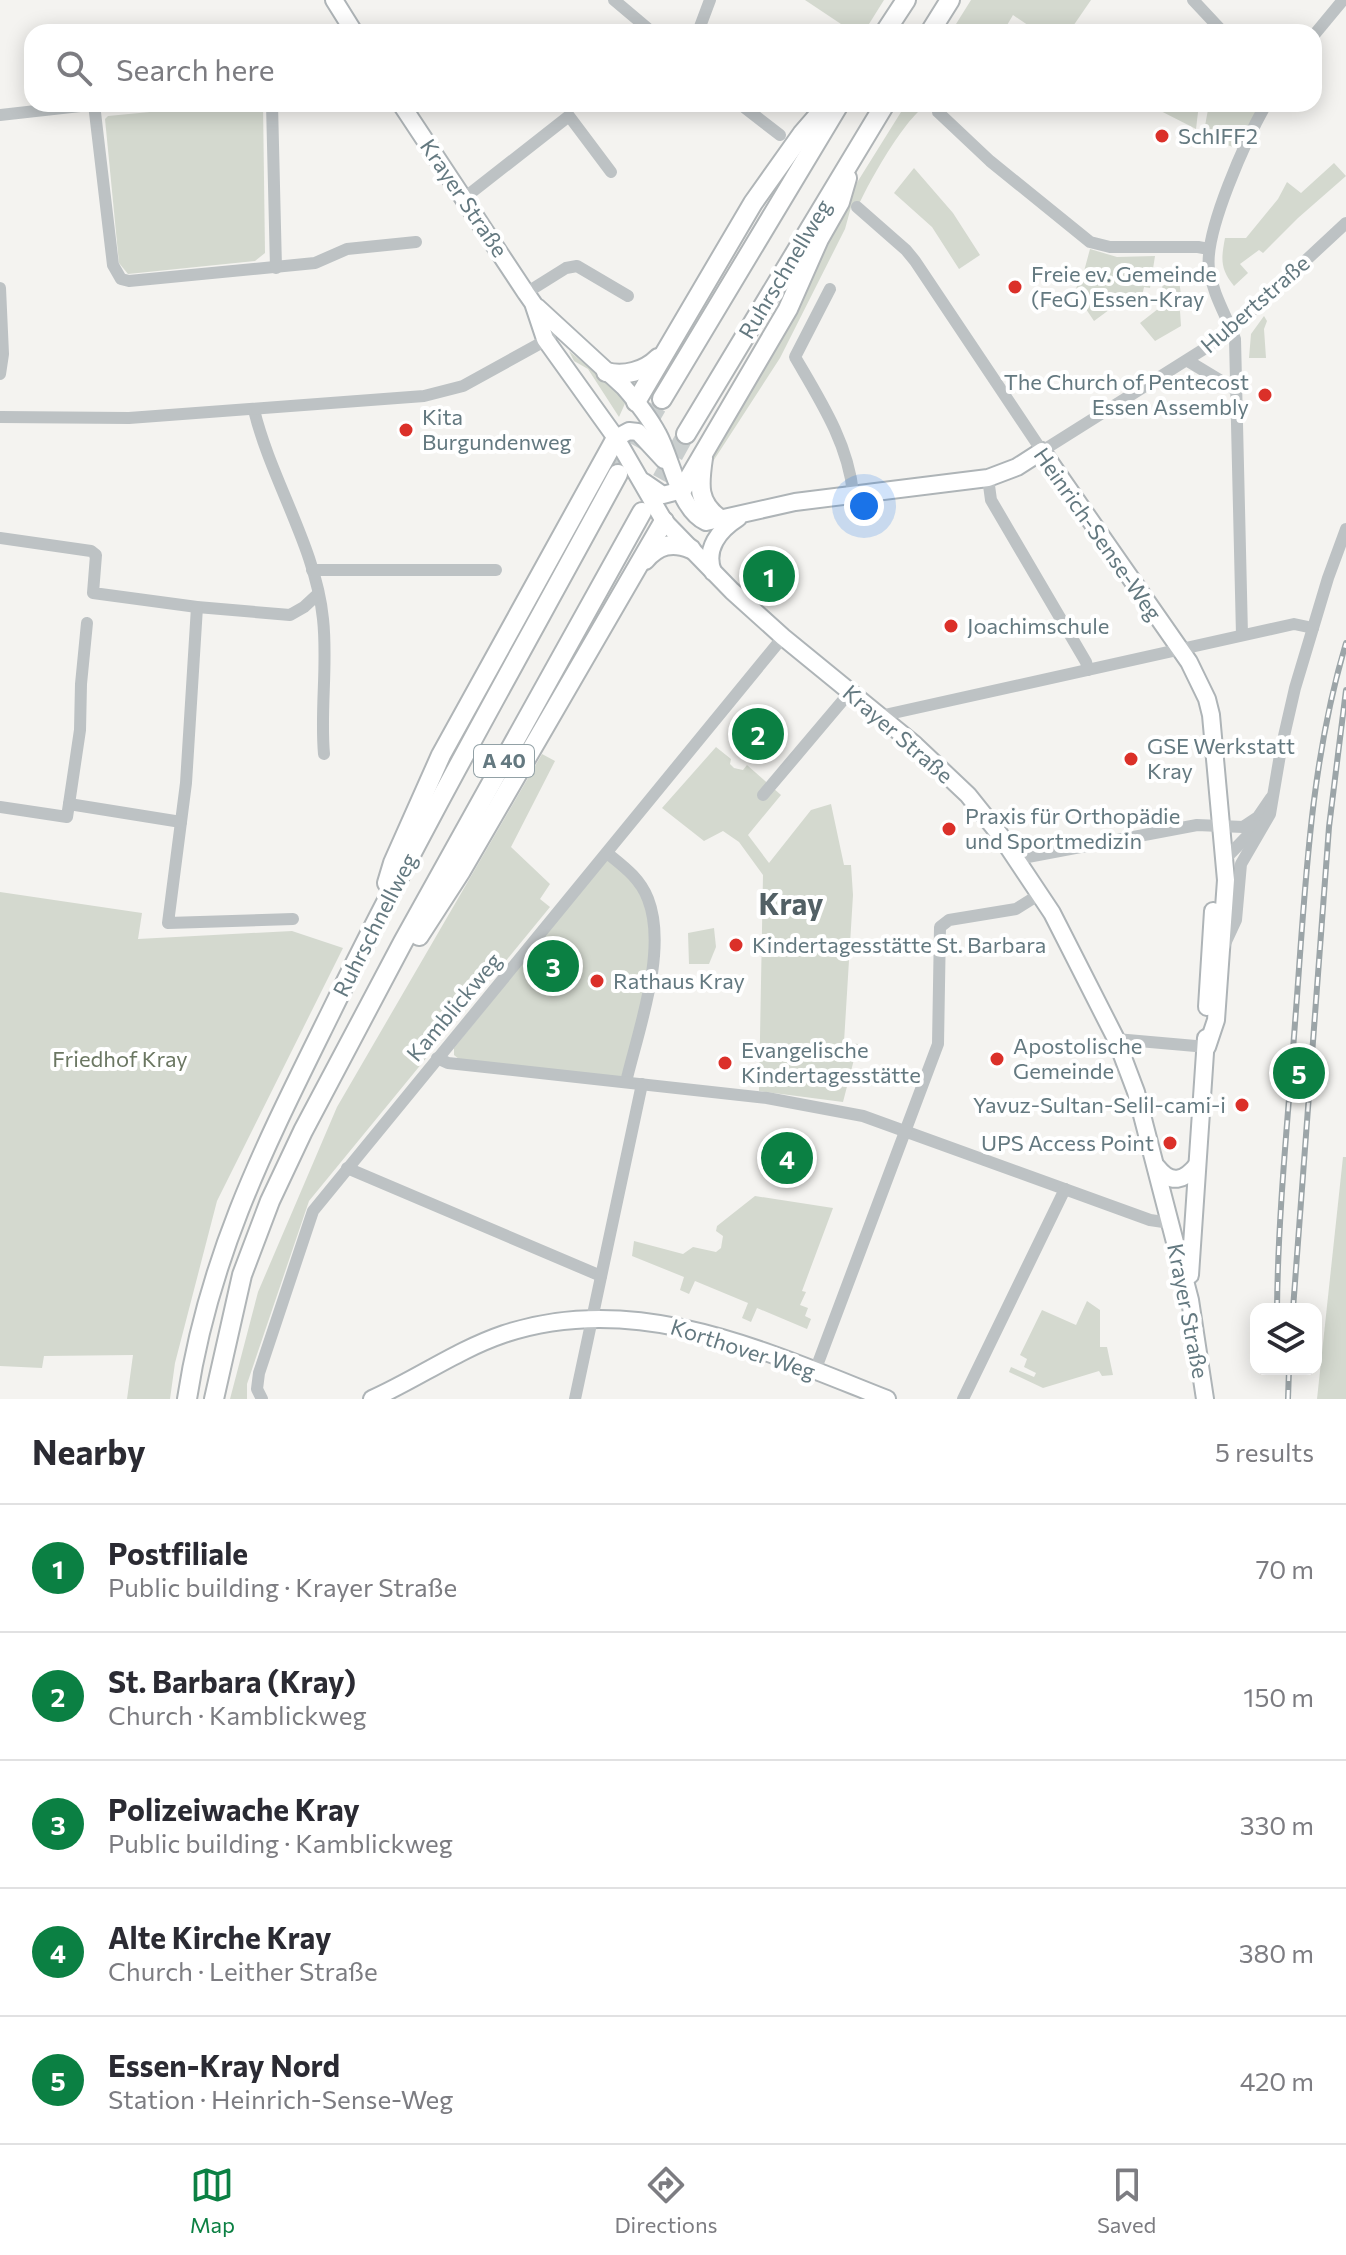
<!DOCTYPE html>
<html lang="en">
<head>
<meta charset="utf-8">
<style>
  body { margin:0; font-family:Commissioner,sans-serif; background:#f7f7f7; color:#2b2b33 }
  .controls { position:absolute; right:24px; bottom:24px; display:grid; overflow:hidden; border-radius:16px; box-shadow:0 4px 20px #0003 }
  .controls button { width:72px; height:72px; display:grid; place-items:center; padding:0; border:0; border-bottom:2px solid #e1e1e2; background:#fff; color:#2b2b33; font:40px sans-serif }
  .you { position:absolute; left:864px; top:506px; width:28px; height:28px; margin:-20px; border:6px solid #fff; border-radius:50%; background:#1a73e8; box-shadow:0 0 0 12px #1a73e833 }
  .badge { display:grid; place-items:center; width:52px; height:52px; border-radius:50%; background:#0b8043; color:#fff; font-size:26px; font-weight:700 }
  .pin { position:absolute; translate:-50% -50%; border:4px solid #fff; box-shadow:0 2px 8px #0006 }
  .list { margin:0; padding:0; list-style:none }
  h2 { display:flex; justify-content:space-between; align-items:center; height:104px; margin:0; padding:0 32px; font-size:34px }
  h2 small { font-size:26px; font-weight:400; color:#7c7c81 }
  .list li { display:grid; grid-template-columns:52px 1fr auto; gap:24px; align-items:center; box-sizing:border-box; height:128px; padding:0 32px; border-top:2px solid #e1e1e2 }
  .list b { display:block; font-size:30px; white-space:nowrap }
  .list p { margin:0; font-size:26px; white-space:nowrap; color:#7c7c81 }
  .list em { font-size:26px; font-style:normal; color:#7c7c81 }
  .icon { flex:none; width:44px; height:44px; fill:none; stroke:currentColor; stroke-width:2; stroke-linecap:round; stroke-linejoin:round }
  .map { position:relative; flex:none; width:1346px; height:1399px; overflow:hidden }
  .search { position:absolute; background:#fff; box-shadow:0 4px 20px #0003; left:24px; right:24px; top:24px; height:88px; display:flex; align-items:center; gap:20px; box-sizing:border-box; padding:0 28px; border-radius:24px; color:#7c7c81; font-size:30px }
  .sheet { height:744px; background:#fff }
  nav { display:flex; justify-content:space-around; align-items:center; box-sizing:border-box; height:112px; border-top:2px solid #e1e1e2; background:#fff; font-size:22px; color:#7c7c81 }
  nav a { display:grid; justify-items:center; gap:4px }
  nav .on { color:#0b8043 }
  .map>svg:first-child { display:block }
  .green { fill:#d4d9cf }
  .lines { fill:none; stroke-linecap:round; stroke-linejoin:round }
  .highway-tunnel { stroke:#c9cece; stroke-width:18; stroke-dasharray:18 9; stroke-linecap:butt }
  .major-casing { stroke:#aeb4b7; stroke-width:20 }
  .highway-casing { stroke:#b0b5b7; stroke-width:22 }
  .minor { stroke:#bdc2c4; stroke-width:12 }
  .major { stroke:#fff; stroke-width:16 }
  .highway { stroke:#fff; stroke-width:18 }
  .rail-casing { stroke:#9ca5a8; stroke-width:6 }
  .rail { stroke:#fff; stroke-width:3; stroke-dasharray:9; stroke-linecap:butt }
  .poi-dot { fill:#db3029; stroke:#fff; stroke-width:3 }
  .labels { text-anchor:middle; stroke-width:8; stroke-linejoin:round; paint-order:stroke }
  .shield { fill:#fff; stroke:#92a1a6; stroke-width:2 }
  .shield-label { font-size:20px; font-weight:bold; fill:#647980 }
  .poi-label { font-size:22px; fill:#647980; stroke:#fff; text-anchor:start }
  .street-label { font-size:22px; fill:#647980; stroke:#fff }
  .park-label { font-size:22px; fill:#6b7762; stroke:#fff }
  .district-label { font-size:30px; font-weight:bold; fill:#526065; stroke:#fff }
</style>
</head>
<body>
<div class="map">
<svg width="1346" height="1399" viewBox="0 0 1346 1399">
  <rect width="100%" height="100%" fill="#f4f3f0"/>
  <g class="green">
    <polygon points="805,0 884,0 864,32 853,32"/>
    <polygon points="971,0 1091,0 1069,32 1038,32 1013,15 1003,32 951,32"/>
    <polygon points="233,104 263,104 265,253 255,261 128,274 119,263 105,119 108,116"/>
    <path d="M906,104H931C911,106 866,187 858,207H851L845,229L780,358L710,466V454L848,197Z"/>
    <polygon points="1147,104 1199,104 1196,129"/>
    <polygon points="1209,104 1265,104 1242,150 1203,137"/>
    <path d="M1334,163L1346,176L1298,218L1263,253L1259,250L1240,264L1248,273L1234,286C1220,269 1221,259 1225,238H1246L1278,199L1287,182L1301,193Z"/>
    <polygon points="914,168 953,213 980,255 959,269 932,227 894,193"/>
    <polygon points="1090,249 1117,257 1155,256 1150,288 1144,287 1143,292 1120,307 1117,304 1094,321 1082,303 1071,310 1080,299 1074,292 1083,275"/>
    <polygon points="1178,273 1183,309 1172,308 1180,311 1181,326 1155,341 1140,323 1163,305 1162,274"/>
    <polygon points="1264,316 1267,321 1264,329 1266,358 1249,358 1251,334"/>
    <polygon points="569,351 627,399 619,417 588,369 574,361"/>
    <polygon points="716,747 731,759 730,764 734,768 743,770 747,765 781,795 748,835 769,863 811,810 831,804 844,865 851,865 853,895 844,1042 858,1044 843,1102 759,1091 763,875 739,842 723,831 704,841 662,808"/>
    <polygon points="542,754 555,761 511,847 550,884 540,899 550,907 309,1201 247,1384 247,1399 230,1399 258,1292 337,1107"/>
    <path d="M607,859C621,870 637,882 644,899C664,944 634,1032 621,1079L460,1060L454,1055V1048Z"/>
    <polygon points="0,892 142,913 138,939 292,931 343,948 217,1201 175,1363 170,1399 127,1399 133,1355 44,1356 42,1368 0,1366"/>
    <polygon points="714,928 716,947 709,964 689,964 688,933"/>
    <polygon points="1343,1157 1346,1157 1346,1399 1317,1399"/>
    <polygon points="755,1196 833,1208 802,1291 806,1292 800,1305 808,1308 805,1316 811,1319 807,1329 757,1308 751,1322 742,1318 748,1303 695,1281 689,1294 680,1290 684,1277 632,1256 634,1241 683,1254 693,1247 716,1252 721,1248 723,1236 716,1231 717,1226"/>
    <polygon points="1087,1301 1100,1310 1100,1347 1107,1347 1113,1375 1102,1376 1099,1371 1043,1388 1009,1372 1011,1367 1034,1377 1036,1373 1024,1367 1027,1359 1020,1355 1042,1310 1076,1325"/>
  </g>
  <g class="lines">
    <g class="highway-tunnel">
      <polyline points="621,469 662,399"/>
      <polyline points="648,503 686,434"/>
    </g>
    <defs>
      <g id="major">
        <polyline points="334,0 354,32"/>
        <polyline points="401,104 526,293 533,303 545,339 616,438 664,521 732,591 783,637 914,744 968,795 1000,835 1052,913 1116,1039 1136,1092 1190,1300 1205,1399"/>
        <path d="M537,307L624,387C637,402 649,417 658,434C672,459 679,510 706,522L795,502L988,478L1017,467L1042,451L1189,662L1207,699L1211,715L1226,880L1216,1020L1207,1047"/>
        <polyline points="616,438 629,431 638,432 664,460"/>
        <polyline points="644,482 663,495 682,490"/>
        <path d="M713,572C704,549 719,530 738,518"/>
        <polyline points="1207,1007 1213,911"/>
        <path d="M1157,1167C1171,1185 1184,1181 1197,1165"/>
        <polyline points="1190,1275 1206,1038"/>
        <path d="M372,1399C417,1379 457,1350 504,1334C636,1290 765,1351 887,1399"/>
      </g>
      <g id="highway">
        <polyline points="885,32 906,0"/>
        <polyline points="930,32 950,0"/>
        <path d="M606,372C624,377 645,371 658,358"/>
        <polyline points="662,399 838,106"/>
        <polyline points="636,402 753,203 802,134 828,104"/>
        <polyline points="686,434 885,104"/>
        <path d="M703,458C699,485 697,503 720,519"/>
        <polyline points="682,490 788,309 819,239 840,202 847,178"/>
        <path d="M645,560C658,545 672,541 691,549"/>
        <polyline points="387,883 393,863 441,755 616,438"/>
        <polyline points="419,936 461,871 664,521"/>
        <path d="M187,1399C209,1254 266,1144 330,1014C419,831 521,653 618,474"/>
        <polyline points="214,1399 242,1275 270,1201 303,1131 403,942 642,512"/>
      </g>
    </defs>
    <use href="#major" class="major-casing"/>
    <use href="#highway" class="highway-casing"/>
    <g class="minor">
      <polyline points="614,0 652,32"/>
      <polyline points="1193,0 1223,32"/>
      <polyline points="698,32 710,0"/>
      <polyline points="1314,35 1343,0"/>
      <polyline points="94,104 113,265 121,279 129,281 315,263 347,249 416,242"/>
      <polyline points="272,104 276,268"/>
      <polyline points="740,104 780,135"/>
      <polyline points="938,112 990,161 1090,242 1110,247 1198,247 1209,249"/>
      <polyline points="0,115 98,104"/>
      <polyline points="463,199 569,116 611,172"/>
      <polyline points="857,207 906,250 915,261 1042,451 1212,344 1246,316 1346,223"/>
      <polyline points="0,288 3,354 0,374"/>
      <path d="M830,289L795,357C820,400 848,443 853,493"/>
      <polyline points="526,293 566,268 577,266 628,296"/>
      <polyline points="1188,361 1236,390"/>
      <path d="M254,410C271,480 316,548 323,619C328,664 320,710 324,754"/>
      <polyline points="0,417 129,418 424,396 463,386 550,338"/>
      <polyline points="988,478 991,500 1086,662 1088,670"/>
      <polyline points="0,538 91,551 96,555 93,593 197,607 290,615 304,607 318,594"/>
      <polyline points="312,570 496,570"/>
      <polyline points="197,607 186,783 168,923 293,919"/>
      <path d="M1242,635L1235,339C1226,315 1213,295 1209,269C1204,231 1247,138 1266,104"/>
      <polyline points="880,716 1294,624 1313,628"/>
      <polyline points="763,795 850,692"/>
      <polyline points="69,804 80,730 81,684 87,623"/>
      <polyline points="0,807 67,817 69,804 181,822"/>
      <path d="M607,853C623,866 640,878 648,899C668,950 638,1031 626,1082"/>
      <polyline points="1017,859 1197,825 1243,827 1258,817 1271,798"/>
      <polyline points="1225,859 1260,823"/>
      <polyline points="1223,948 1236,920 1241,864 1270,814 1281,749 1295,688 1328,578 1346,529"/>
      <polyline points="1116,1039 1207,1047"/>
      <polyline points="437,1058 448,1063 767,1098 863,1116 1150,1220 1170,1223"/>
      <polyline points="347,1168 601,1276"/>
      <polyline points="815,1371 938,1044 940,927 949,920 1016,909 1040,894"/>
      <polyline points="262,1399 257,1389 259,1373 313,1211 783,637"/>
      <polyline points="575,1399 642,1084"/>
      <polyline points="963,1399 1065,1189"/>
    </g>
    <use href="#major" class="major"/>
    <use href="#highway" class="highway"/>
    <defs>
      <g id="rail">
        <path d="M1277,1309C1278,1213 1288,1118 1295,1023C1305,895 1309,766 1346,643"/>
        <polyline points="1293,1309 1329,827 1346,690"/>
        <polyline points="1288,1399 1289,1369"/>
      </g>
    </defs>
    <use href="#rail" class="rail-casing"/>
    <use href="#rail" class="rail"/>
  </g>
  <g class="poi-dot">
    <circle cx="1162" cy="136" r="8"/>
    <circle cx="1015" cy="287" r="8"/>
    <circle cx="1265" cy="395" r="8"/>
    <circle cx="406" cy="430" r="8"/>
    <circle cx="951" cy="626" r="8"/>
    <circle cx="1131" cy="759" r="8"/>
    <circle cx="949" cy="829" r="8"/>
    <circle cx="736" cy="945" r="8"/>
    <circle cx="597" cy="981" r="8"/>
    <circle cx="997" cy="1059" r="8"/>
    <circle cx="725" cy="1063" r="8"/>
    <circle cx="1242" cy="1105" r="8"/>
    <circle cx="1170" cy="1143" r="8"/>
  </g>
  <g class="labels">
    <rect class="shield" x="474" y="745" width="60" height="32" rx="6"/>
    <g class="shield-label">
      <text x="504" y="768">A 40</text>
    </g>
    <g class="poi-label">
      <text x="1178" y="144">SchIFF2</text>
      <text x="1031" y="282">Freie ev. Gemeinde<tspan x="1031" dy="25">(FeG) Essen-Kray</tspan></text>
      <text x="1249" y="390" text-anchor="end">The Church of Pentecost<tspan x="1249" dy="25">Essen Assembly</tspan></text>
      <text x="422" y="425">Kita<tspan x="422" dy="25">Burgundenweg</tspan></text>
      <text x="967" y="634">Joachimschule</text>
      <text x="1147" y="754">GSE Werkstatt<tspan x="1147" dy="25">Kray</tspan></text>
      <text x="965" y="824">Praxis für Orthopädie<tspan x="965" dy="25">und Sportmedizin</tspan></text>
      <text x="752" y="953">Kindertagesstätte St. Barbara</text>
      <text x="613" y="989">Rathaus Kray</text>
      <text x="1013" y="1054">Apostolische<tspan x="1013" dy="25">Gemeinde</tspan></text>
      <text x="741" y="1058">Evangelische<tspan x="741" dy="25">Kindertagesstätte</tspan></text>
      <text x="1226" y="1113" text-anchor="end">Yavuz-Sultan-Selil-cami-i</text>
      <text x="1154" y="1151" text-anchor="end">UPS Access Point</text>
    </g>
    <g class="street-label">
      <text transform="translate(464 198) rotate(56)" y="8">Krayer Straße</text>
      <text transform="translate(785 269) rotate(-59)" y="8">Ruhrschnellweg</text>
      <text transform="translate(1255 304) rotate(-41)" y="8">Hubertstraße</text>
      <text transform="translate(1098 534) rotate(55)" y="8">Heinrich-Sense-Weg</text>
      <text transform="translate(898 734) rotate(41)" y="8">Krayer Straße</text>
      <text transform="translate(375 925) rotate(-63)" y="8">Ruhrschnellweg</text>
      <text transform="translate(454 1007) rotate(-50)" y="8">Kamblickweg</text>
      <text transform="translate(1188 1311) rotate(79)" y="8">Krayer Straße</text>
      <text transform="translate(743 1349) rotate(18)" y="8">Korthover Weg</text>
    </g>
    <g class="park-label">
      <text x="120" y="1067">Friedhof Kray</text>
    </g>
    <g class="district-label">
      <text x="791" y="915">Kray</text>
    </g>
  </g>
</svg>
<div class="controls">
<button><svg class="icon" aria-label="layers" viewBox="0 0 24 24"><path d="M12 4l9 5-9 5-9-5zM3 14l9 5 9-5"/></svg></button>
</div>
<div class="you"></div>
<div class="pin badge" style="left:769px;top:576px">1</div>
<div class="pin badge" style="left:758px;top:734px">2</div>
<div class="pin badge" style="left:553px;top:966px">3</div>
<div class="pin badge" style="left:787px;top:1158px">4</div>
<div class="pin badge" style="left:1299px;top:1073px">5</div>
<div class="search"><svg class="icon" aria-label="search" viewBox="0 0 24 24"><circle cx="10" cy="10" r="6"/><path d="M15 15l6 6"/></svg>Search here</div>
</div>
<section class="sheet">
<h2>Nearby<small>5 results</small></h2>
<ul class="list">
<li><span class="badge">1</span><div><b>Postfiliale</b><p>Public building · Krayer Straße</p></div><em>70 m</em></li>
<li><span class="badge">2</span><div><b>St. Barbara (Kray)</b><p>Church · Kamblickweg</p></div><em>150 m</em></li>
<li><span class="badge">3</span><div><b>Polizeiwache Kray</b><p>Public building · Kamblickweg</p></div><em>330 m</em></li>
<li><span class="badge">4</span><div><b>Alte Kirche Kray</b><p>Church · Leither Straße</p></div><em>380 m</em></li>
<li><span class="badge">5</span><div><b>Essen-Kray Nord</b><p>Station · Heinrich-Sense-Weg</p></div><em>420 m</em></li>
</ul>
</section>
<nav>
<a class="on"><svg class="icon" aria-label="map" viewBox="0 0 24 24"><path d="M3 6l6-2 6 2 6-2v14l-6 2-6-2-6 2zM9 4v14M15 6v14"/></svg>Map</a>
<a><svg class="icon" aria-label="directions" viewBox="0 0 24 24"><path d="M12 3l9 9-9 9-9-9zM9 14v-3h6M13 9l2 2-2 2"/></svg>Directions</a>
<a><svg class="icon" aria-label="saved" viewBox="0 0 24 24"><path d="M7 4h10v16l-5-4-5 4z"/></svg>Saved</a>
</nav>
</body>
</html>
